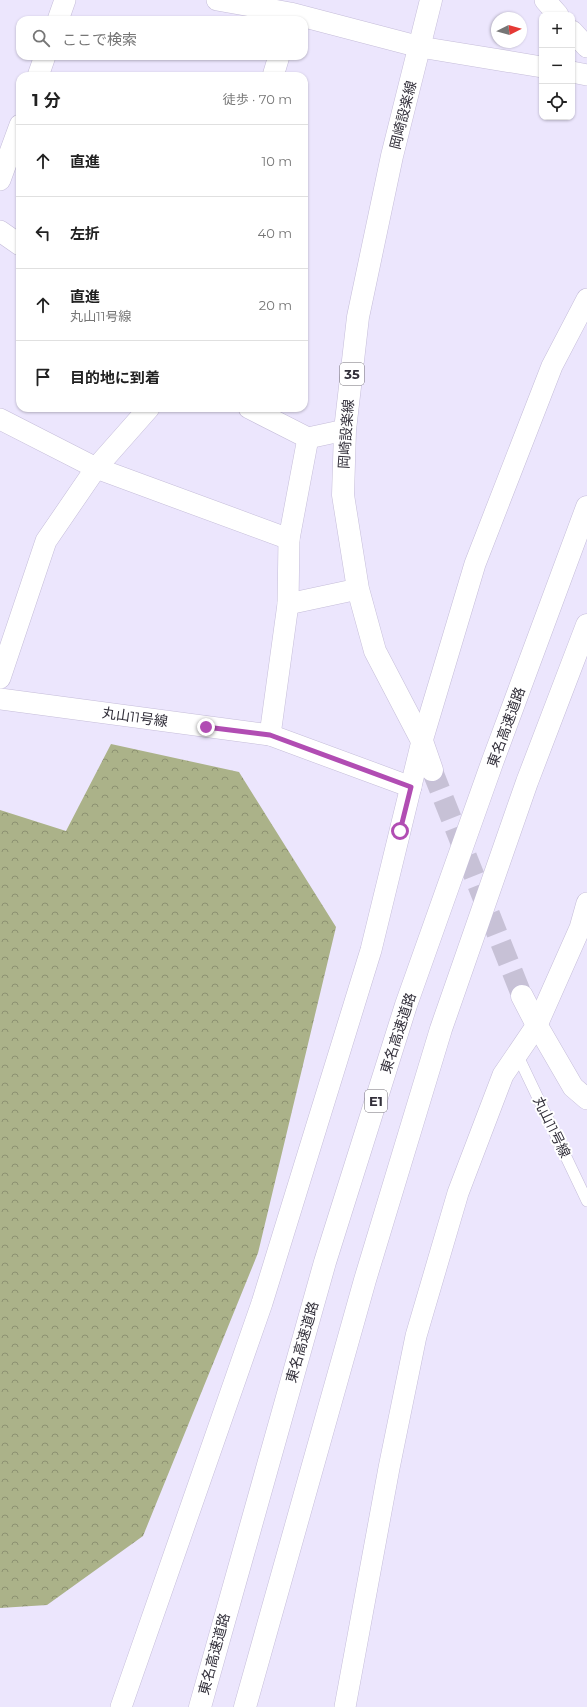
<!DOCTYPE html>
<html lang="ja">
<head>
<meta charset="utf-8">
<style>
  body { margin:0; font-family:Montserrat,"Noto Sans JP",sans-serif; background:#f2f2f2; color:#222 }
  .controls { position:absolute; right:12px; top:12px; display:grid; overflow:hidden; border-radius:8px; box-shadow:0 1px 3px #0004 }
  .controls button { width:36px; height:36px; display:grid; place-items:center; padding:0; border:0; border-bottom:1px solid #e0e0e0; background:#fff; color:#222; font:20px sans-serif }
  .compass { position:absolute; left:491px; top:12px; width:36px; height:36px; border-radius:50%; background:#fff; box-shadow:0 1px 3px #0004; rotate:84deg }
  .stop { position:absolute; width:12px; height:12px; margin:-9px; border:3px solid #b14db3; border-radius:50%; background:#fff }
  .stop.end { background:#b14db3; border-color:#fff; box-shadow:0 1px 4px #0008 }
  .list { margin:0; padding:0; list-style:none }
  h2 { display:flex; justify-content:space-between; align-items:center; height:52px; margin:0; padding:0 16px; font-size:17px }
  h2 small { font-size:13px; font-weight:400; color:#767676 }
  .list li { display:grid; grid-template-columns:26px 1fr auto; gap:12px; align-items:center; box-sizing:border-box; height:72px; padding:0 16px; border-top:1px solid #e0e0e0 }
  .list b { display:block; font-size:15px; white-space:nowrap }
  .list p { margin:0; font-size:13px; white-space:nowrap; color:#767676 }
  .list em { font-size:13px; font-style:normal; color:#767676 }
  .icon { flex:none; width:22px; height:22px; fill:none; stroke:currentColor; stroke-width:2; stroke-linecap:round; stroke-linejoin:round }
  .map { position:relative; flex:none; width:587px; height:1707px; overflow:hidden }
  .search { position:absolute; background:#fff; box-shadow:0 1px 3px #0004; left:16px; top:16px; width:292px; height:44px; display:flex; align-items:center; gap:10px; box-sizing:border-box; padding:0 14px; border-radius:12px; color:#767676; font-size:15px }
  .panel { position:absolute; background:#fff; box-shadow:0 1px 3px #0004; left:16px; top:72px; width:292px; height:340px; border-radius:12px }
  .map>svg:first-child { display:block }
  .forest { fill:url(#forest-crowns) }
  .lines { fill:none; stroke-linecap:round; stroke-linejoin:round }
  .minor-tunnel { stroke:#c7c1d6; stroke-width:21; stroke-dasharray:21 10; stroke-linecap:butt }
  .service-casing { stroke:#c5bdd9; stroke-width:12 }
  .minor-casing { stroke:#c5bdd9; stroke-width:22 }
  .tertiary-casing { stroke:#c5bdd9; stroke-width:23 }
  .primary-casing { stroke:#c5bdd9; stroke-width:23 }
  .motorway-casing { stroke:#c5bdd9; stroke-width:23 }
  .service { stroke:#fff; stroke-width:11 }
  .minor { stroke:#fff; stroke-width:21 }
  .tertiary { stroke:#fff; stroke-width:22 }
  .primary { stroke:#fff; stroke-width:22 }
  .motorway { stroke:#fff; stroke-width:22 }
  .route { stroke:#b14db3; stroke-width:5 }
  .labels { text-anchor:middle; stroke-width:4; stroke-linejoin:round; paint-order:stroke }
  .shield { fill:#fff; stroke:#706d75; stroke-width:1 }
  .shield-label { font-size:13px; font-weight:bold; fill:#322f3a }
  .street-label { font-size:14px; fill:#322f3a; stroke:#fff }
</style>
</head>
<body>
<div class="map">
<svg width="587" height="1707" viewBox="0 0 587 1707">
  <defs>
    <pattern id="forest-crowns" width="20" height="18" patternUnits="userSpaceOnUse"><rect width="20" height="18" fill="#abb289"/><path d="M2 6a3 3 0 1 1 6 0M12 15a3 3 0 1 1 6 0" fill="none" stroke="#8c9171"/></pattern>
  </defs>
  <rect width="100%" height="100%" fill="#ece6fd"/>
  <polygon class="forest" points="111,744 239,772 336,927 258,1253 143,1536 47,1605 0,1608 0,810 66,831"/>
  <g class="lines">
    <polyline class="minor-tunnel" points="432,770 522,996"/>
    <defs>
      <polyline id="service" points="517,1054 587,1201"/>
      <g id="minor">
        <polyline points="217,0 290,13 420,47 542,67"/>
        <polyline points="545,0 558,15"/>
        <polyline points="58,20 65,0"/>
        <polyline points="572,31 587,47"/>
        <polyline points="572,72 587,75"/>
        <polyline points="38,76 45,56"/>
        <polyline points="273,76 279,56"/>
        <polyline points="0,180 20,125"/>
        <polyline points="0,231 20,245"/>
        <polyline points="249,408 308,438 345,430"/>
        <polyline points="0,419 96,468 289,539"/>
        <polyline points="288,604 358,589"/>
        <polyline points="0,678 46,541 96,468 149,408"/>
        <polyline points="0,699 270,735 411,787"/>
        <polyline points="270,735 288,604 289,539 308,438"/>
        <polyline points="537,1025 573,1087 587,1099"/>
        <polyline points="121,1707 262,1303 371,950 422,741 475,564 552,366 587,299"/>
        <polyline points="345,1707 389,1468 416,1336 458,1193 503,1075 537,1025 580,928 587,903"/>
      </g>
      <g id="tertiary">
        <polyline points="422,741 432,770"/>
        <polyline points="522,996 537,1025"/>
      </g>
      <polyline id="primary" points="422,741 375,651 358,589 343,495 345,430 358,317 392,156 431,0"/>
      <g id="motorway">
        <polyline points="200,1707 325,1262 406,1005 492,763 587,507"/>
        <polyline points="245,1707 365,1280 441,1029 527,782 587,625"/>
      </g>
    </defs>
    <use href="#service" class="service-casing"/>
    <use href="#minor" class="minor-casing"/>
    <use href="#tertiary" class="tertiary-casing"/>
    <use href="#primary" class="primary-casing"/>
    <use href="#motorway" class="motorway-casing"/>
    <use href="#service" class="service"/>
    <use href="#minor" class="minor"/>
    <use href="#tertiary" class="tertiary"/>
    <use href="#primary" class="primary"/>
    <use href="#motorway" class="motorway"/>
  </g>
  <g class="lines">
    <polyline class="route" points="206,727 270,735 411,787 400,831"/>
  </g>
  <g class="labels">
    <g class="shield">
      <rect x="340" y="363" width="24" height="22" rx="3"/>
      <rect x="365" y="1090" width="22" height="22" rx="3"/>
    </g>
    <g class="shield-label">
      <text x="352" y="379">35</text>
      <text x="376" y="1106">E1</text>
    </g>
    <g class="street-label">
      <text transform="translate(403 115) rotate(-76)" y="5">岡崎設楽線</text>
      <text transform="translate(346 434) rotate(-86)" y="5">岡崎設楽線</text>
      <text transform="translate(135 717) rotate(8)" y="5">丸山11号線</text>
      <text transform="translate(506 727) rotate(-70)" y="5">東名高速道路</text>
      <text transform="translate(398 1033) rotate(-72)" y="5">東名高速道路</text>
      <text transform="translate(552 1127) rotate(64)" y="5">丸山11号線</text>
      <text transform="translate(302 1342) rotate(-74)" y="5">東名高速道路</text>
      <text transform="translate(214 1654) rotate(-75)" y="5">東名高速道路</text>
    </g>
  </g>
</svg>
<div class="controls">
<button>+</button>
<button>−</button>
<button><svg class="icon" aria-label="locate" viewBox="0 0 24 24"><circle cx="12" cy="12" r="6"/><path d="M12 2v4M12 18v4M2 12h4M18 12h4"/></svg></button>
</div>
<svg class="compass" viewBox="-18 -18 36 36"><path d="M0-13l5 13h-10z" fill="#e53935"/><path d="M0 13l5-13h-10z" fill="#767676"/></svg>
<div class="stop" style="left:400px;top:831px"></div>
<div class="stop end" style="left:206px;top:727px"></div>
<div class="search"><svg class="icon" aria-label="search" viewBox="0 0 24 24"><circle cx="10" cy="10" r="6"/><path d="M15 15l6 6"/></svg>ここで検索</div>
<section class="panel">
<h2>1 分<small>徒歩 · 70 m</small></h2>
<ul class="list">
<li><svg class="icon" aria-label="ahead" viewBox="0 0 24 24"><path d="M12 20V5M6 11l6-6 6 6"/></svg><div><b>直進</b></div><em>10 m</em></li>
<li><svg class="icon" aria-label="left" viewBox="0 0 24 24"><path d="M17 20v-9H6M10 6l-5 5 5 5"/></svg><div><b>左折</b></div><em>40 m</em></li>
<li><svg class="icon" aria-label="ahead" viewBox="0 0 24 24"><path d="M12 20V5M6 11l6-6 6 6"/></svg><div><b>直進</b><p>丸山11号線</p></div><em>20 m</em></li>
<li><svg class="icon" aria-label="arrive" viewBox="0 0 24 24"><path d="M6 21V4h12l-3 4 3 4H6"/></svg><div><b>目的地に到着</b></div></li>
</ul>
</section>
</div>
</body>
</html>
